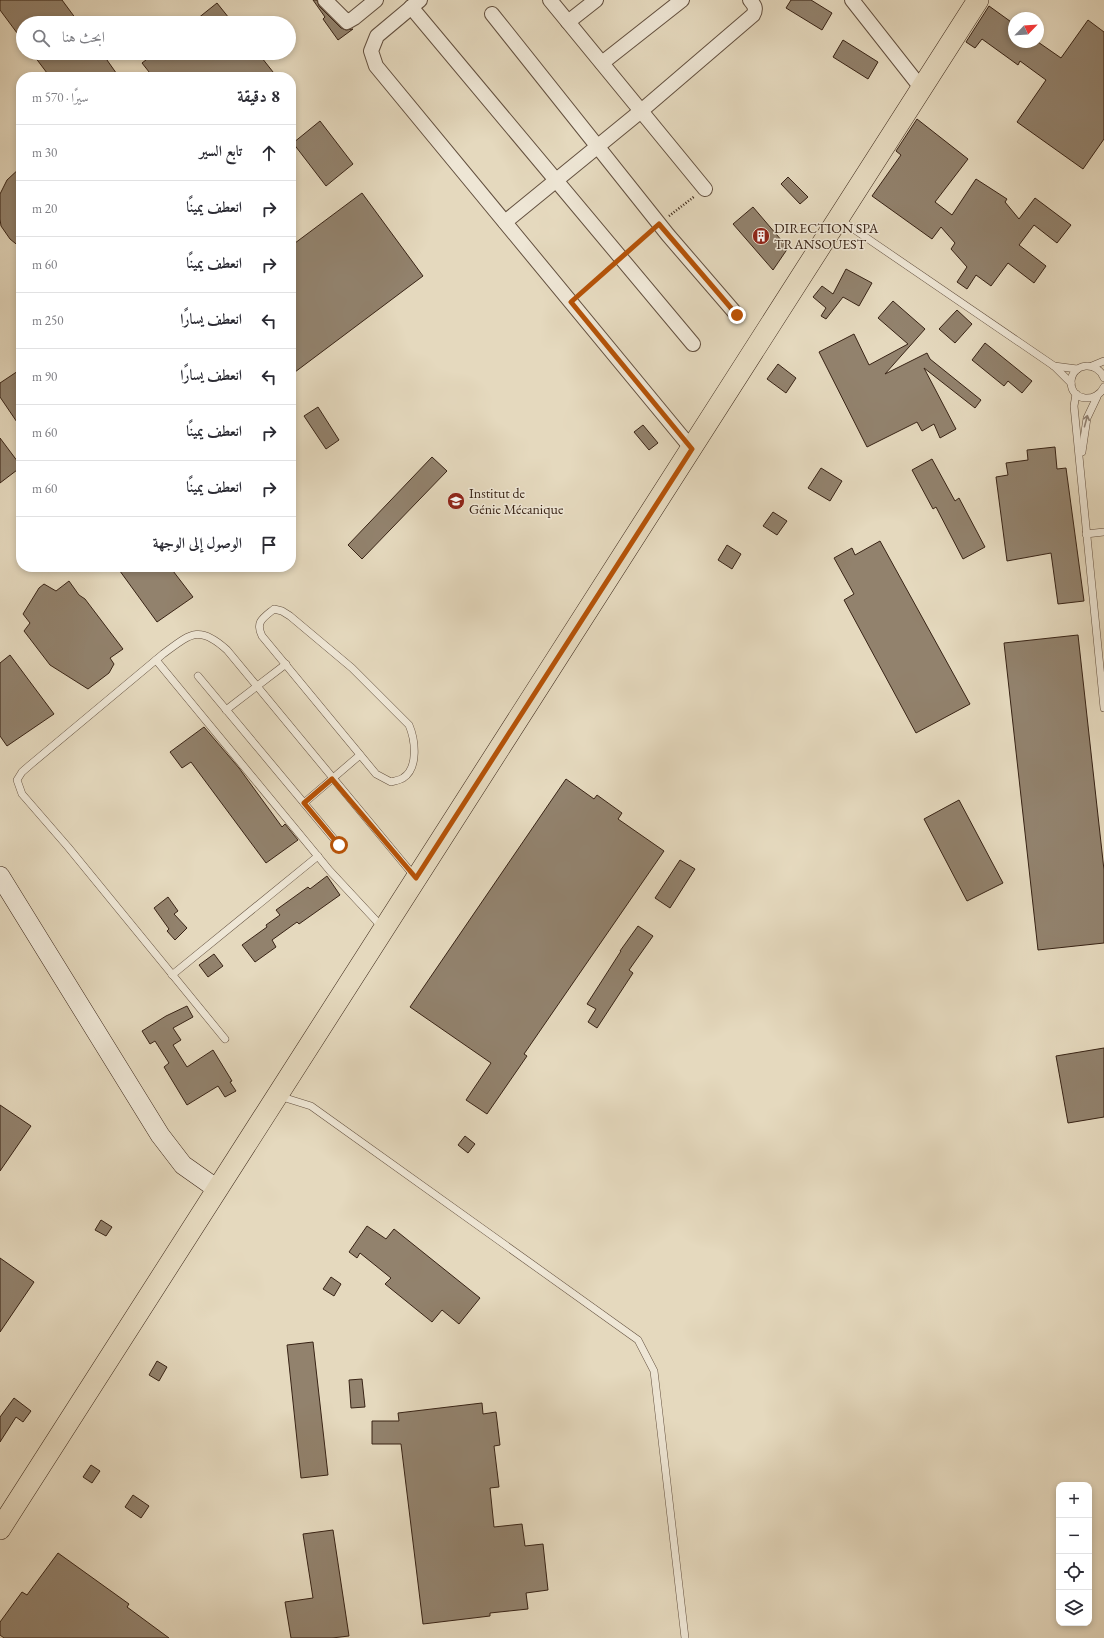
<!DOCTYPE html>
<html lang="ar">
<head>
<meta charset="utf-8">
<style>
  body { margin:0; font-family:"EB Garamond",Amiri,serif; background:#f7f7f7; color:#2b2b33; direction:rtl }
  .controls { position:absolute; right:12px; bottom:12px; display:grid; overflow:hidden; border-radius:8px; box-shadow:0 2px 6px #0003 }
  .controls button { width:36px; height:36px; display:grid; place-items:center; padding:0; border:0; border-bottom:1px solid #e1e1e2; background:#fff; color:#2b2b33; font:20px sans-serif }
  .compass { position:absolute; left:1008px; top:12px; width:36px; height:36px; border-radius:50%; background:#fff; box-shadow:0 2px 6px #0003; rotate:65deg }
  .stop { position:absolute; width:12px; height:12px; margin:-9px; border:3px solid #b45309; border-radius:50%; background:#fff }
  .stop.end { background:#b45309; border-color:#fff; box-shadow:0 1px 4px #0008 }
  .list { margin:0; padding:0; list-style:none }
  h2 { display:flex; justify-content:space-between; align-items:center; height:52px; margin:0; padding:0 16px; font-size:17px }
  h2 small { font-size:13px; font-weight:400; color:#7c7c81 }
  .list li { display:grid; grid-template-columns:26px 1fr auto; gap:12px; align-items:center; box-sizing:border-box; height:56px; padding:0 16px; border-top:1px solid #e1e1e2 }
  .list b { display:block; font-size:15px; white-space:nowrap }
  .list em { font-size:13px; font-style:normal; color:#7c7c81 }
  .icon { flex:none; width:22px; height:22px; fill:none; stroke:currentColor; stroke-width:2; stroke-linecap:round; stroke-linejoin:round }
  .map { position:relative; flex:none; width:1104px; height:1638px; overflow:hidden; direction:ltr }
  .search { position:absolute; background:#fff; box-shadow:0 2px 6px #0003; left:16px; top:16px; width:280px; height:44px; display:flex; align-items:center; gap:10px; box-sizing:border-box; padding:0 14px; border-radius:22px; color:#7c7c81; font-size:15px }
  .panel { position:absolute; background:#fff; box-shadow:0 2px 6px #0003; left:16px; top:72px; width:280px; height:500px; border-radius:16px; direction:rtl }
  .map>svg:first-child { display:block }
  .building { fill:#92826d; stroke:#382315 }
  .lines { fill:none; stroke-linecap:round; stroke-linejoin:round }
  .lane-casing { stroke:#63503f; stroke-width:8 }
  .street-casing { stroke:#63503f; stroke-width:16 }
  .secondary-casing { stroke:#382315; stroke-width:20 }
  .primary-casing { stroke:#382315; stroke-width:22 }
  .path { stroke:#382315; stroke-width:2.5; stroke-dasharray:1 2; stroke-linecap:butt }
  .lane { stroke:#eee6d5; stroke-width:7 }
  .street { stroke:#eee6d5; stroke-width:14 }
  .secondary { stroke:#eee6d5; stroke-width:19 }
  .primary { stroke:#e5d9be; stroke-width:21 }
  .oneway { stroke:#938475 }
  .route { stroke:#b45309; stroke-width:5 }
  .labels { text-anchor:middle; stroke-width:3; stroke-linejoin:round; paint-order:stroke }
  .poi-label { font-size:14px; fill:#382315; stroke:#eee6d5; text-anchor:start }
</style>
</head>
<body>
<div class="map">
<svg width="1104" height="1638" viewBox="0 0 1104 1638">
  <rect width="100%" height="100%" fill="#e5d9be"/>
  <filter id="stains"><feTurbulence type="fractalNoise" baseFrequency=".005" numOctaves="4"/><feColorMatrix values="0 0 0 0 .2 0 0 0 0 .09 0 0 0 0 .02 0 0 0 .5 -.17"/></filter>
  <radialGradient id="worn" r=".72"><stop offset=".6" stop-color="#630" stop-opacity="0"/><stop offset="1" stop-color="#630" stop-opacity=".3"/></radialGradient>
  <g class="building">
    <polygon points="0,0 62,0 79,23 23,23 23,41 0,10"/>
    <polygon points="313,0 317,0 319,6 341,28 346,30 353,29 338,40 323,19 325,17"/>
    <polygon points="791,0 811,0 832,13 822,30 786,8"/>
    <polygon points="217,3 233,23 192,23"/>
    <polygon points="989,6 1014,24 1014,42 1038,42 1061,58 1088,20 1104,32 1104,139 1083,169 1017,122 1046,80 1020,61 1018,65 982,39 975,48 966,42"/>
    <polygon points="843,40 878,62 868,79 833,57"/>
    <polygon points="32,53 102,53 119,77 50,77"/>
    <polygon points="155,53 258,53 277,77 153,77 142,63"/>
    <polygon points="917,119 968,159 935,202 952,215 976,179 1007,199 1005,202 1019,219 1035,198 1071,225 1057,243 1034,225 1019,245 1046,266 1034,283 1008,263 991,286 976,275 967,289 957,282 967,267 951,249 955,243 941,227 932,239 872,196 901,155 896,151"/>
    <polygon points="320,121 353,164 326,186 293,143"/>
    <polygon points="21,167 21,248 10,239 1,226 0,219 0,194 7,180"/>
    <polygon points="788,177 808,197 800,204 781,184"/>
    <polygon points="362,193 423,276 291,375 291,246"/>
    <polygon points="753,207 788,248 773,270 733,224"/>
    <polygon points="846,269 872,283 859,306 843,297 826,319 821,316 826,308 813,297 822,286 833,294"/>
    <polygon points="893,301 925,329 885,374 927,353 930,359 981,400 975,408 924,368 956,429 940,438 934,424 922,431 917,422 867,447 819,352 854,334 869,365 908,344 878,318"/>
    <polygon points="957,310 972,324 955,343 939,329"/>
    <polygon points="985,343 1032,381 1022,393 1008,381 1004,386 972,360"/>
    <polygon points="778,364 796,378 786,393 767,379"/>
    <polygon points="21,369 21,428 0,397 0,383"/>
    <polygon points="318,407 339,440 326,449 304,416"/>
    <polygon points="643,425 658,443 649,450 634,432"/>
    <polygon points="0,438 21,466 21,467 0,483"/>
    <polygon points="1055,447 1057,469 1066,468 1084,601 1058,604 1051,553 1007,561 996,477 1008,475 1006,463 1028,460 1027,450"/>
    <polygon points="432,457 447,471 362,559 348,545"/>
    <polygon points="932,459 955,501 959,498 985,547 963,559 936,507 933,509 912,470"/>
    <polygon points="821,468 842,481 830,501 808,488"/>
    <polygon points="773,512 787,521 777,535 763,526"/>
    <polygon points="880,541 970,704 916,733 844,600 854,594 834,558 852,548 855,555"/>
    <polygon points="727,545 741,554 732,569 718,560"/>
    <polygon points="117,567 170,567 193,597 157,622"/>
    <polygon points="69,581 79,595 85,599 123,649 110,658 114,664 109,673 88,689 50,665 24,631 30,623 23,614 39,588 44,584 56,591"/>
    <polygon points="1078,635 1104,870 1104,943 1038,950 1004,643"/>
    <polygon points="10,655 54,714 7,746 0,736 0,663"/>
    <polygon points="204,727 239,768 282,827 285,824 298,840 266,863 191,762 182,768 170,752"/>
    <polygon points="566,779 594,799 597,795 622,813 618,819 664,851 524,1054 527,1056 487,1114 466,1100 491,1063 410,1007"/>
    <polygon points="959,800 1003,883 967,901 924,819"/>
    <polygon points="680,860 695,869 670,908 655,898"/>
    <polygon points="327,876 340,895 299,924 297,922 272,940 276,947 255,962 242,945 267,927 266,925 280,915 276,910 308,887 310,889"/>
    <polygon points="168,897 178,911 174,914 187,928 175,940 167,931 169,929 154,908"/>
    <polygon points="638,926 653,936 629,970 633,973 597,1028 588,1022 596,1009 587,1004 621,951 620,951"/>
    <polygon points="214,954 223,966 208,977 199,965"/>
    <polygon points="187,1006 193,1017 173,1028 181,1040 173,1045 187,1067 213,1050 232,1081 230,1082 236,1091 225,1097 218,1086 187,1105 164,1067 169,1063 155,1041 150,1044 142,1031 166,1016"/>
    <polygon points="1104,1048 1104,1117 1068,1123 1056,1056"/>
    <polygon points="0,1105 31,1126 0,1171"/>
    <polygon points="465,1136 475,1144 468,1153 458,1145"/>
    <polygon points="101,1220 112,1227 106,1236 95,1230"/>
    <polygon points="367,1226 386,1239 394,1229 480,1298 459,1324 442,1310 432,1322 385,1284 391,1278 360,1253 357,1258 349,1252"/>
    <polygon points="0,1258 34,1282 0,1332"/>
    <polygon points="331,1277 341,1284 334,1296 323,1289"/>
    <polygon points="313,1342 328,1475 301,1478 287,1345"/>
    <polygon points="157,1361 167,1367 159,1381 149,1375"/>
    <polygon points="362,1379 365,1407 351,1408 349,1380"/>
    <polygon points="14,1398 31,1411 23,1422 16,1417 0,1442 0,1417"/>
    <polygon points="482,1403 483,1414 496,1412 500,1445 494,1446 499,1487 490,1488 494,1527 522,1524 525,1546 543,1544 548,1590 526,1593 528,1609 490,1613 490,1616 423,1624 401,1444 372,1444 372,1421 399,1421 398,1413"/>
    <polygon points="91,1465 100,1471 92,1483 83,1477"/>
    <polygon points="133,1495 149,1506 141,1518 125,1507"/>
    <polygon points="333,1530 349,1636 332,1638 291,1638 285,1602 313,1598 303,1534"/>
    <polygon points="58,1553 129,1604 127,1607 169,1638 4,1638 0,1635 0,1622 22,1592 27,1595"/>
  </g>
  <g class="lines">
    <defs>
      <g id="lane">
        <polyline points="839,219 1054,366 1071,383"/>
        <polyline points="1054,366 1077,369"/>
        <polyline points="1092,366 1104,361"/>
        <path d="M1104,378C1098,361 1072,362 1071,382C1071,402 1097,403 1104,387"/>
        <polyline points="1076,394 1074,406 1104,708"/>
        <polyline points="1082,452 1087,418 1097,397"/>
        <polyline points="1086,534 1104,532"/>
        <path d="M274,609L282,611L290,616L352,668L409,725C415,739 419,768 403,778C400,780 394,781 391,782L376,774L262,636C255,622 263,618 274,609Z"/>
        <polyline points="156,660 330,871 382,927"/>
        <polyline points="198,676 339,845"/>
        <polyline points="226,710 286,664"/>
        <polyline points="304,803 360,755"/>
        <polyline points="172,975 318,856"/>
        <path d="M225,1039L68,847L22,794L17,780L22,772L30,765L163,654C190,634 199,624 227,650L415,877"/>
        <polyline points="279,1096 311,1106 638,1340 654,1371 685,1638"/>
      </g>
      <g id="street">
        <polyline points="325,0 347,22 354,18 376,0"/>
        <polyline points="420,0 377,36 371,51 376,66 692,449"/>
        <polyline points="550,0 705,189"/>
        <polyline points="852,0 922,89"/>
        <polyline points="411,7 693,344"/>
        <polyline points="492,14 668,235 737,315"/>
        <polyline points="568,22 596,0"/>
        <polyline points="602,63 682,0"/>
        <path d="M505,222L641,111L753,15C757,8 754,5 750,0"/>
      </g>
      <polyline id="secondary" points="0,876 160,1135 183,1165 217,1189"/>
      <polyline id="primary" points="0,1529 978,0"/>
    </defs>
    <use href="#lane" class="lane-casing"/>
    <use href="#street" class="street-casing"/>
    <use href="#secondary" class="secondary-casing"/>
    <use href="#primary" class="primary-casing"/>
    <g class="path">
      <polyline points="669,216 695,196"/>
      <polyline points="629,250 650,232"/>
      <polyline points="580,294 610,266"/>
    </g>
    <use href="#lane" class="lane"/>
    <use href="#street" class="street"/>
    <use href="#secondary" class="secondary"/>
    <use href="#primary" class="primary"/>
  </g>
  <defs><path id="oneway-shaft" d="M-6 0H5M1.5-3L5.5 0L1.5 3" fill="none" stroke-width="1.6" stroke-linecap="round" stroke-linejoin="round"/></defs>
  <use class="oneway" href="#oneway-shaft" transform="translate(1086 421) rotate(-75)"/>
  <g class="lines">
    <polyline class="route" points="339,845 304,803 332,779 416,878 692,449 571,302 659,224 737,315"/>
  </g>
  <defs>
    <symbol id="building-disc" viewBox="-11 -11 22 22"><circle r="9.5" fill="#8f2418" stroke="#eee6d5"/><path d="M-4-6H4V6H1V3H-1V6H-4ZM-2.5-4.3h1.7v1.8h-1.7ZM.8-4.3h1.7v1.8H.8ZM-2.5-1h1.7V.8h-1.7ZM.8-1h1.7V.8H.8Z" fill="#fff"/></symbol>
    <symbol id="university-disc" viewBox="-11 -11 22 22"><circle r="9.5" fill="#8f2418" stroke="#eee6d5"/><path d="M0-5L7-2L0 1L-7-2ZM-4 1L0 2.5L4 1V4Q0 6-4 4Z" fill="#fff"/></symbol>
  </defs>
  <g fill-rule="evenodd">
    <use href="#building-disc" x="751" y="226" width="20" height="20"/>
    <use href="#university-disc" x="446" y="491" width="20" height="20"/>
  </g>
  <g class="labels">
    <g class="poi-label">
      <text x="774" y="233">DIRECTION SPA<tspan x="774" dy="16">TRANSOUEST</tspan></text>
      <text x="469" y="498">Institut de<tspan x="469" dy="16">Génie Mécanique</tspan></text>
    </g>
  </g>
  <rect width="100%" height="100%" filter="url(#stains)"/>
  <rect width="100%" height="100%" fill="url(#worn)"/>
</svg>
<div class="controls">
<button>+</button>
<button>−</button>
<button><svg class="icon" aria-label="locate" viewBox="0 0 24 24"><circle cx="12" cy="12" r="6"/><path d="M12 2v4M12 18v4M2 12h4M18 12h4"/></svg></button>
<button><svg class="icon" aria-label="layers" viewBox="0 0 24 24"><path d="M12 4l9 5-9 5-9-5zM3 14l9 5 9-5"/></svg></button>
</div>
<svg class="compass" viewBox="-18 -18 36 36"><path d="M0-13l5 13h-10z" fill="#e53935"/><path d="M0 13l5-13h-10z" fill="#7c7c81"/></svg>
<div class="stop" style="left:339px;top:845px"></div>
<div class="stop end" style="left:737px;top:315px"></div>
<div class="search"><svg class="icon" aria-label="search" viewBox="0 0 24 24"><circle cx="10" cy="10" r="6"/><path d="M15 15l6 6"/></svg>ابحث هنا</div>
<section class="panel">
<h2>8 دقيقة<small>سيرًا · 570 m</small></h2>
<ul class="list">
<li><svg class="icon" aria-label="ahead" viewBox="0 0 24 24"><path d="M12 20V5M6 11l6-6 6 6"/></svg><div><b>تابع السير</b></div><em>30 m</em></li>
<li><svg class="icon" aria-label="right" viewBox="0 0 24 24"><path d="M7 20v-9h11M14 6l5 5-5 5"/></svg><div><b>انعطف يمينًا</b></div><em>20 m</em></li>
<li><svg class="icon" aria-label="right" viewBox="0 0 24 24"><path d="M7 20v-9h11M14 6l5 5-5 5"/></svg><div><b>انعطف يمينًا</b></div><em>60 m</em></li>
<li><svg class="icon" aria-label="left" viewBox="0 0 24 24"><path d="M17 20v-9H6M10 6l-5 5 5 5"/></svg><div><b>انعطف يسارًا</b></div><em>250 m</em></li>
<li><svg class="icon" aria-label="left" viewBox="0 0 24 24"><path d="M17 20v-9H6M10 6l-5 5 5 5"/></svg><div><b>انعطف يسارًا</b></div><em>90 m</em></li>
<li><svg class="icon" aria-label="right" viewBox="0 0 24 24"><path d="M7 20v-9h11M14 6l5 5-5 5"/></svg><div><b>انعطف يمينًا</b></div><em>60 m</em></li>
<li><svg class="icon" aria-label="right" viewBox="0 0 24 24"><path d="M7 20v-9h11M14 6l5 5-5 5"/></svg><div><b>انعطف يمينًا</b></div><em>60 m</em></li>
<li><svg class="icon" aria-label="arrive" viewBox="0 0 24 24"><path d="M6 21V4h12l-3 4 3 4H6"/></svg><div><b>الوصول إلى الوجهة</b></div></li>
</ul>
</section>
</div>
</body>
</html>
